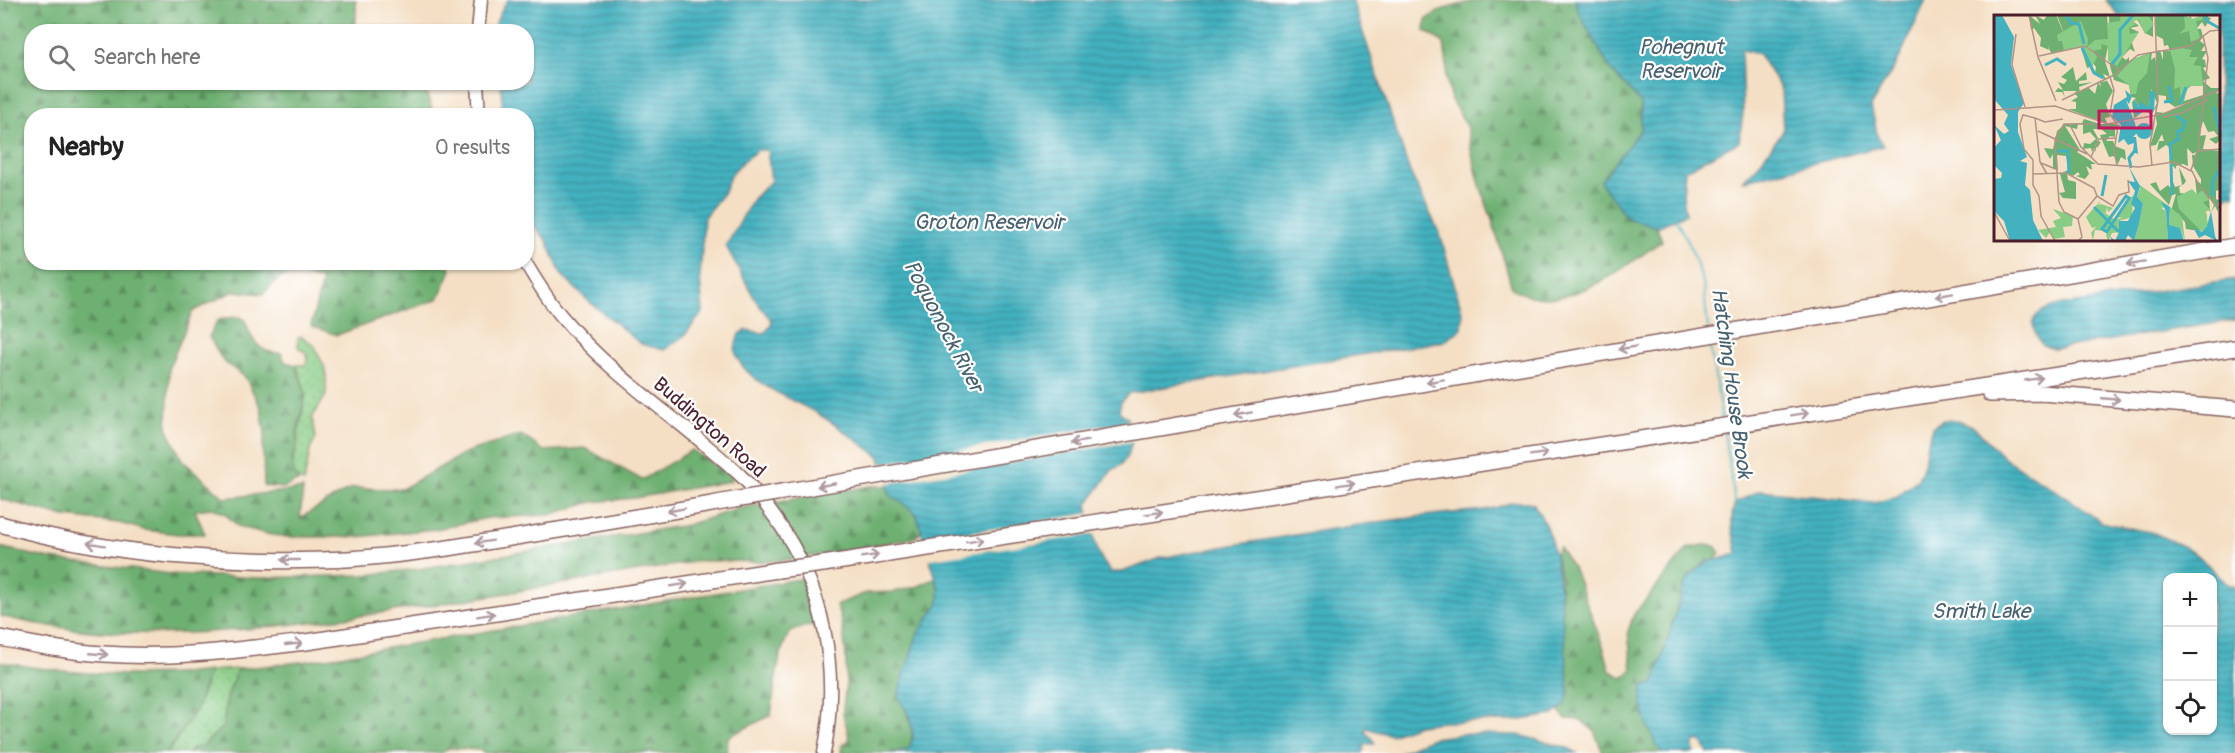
<!DOCTYPE html>
<html lang="en">
<head>
<meta charset="utf-8">
<style>
  body { margin:0; font-family:Pangolin,sans-serif; background:#f2f2f2; color:#222 }
  .controls { position:absolute; right:18px; bottom:18px; display:grid; overflow:hidden; border-radius:12px; box-shadow:0 2px 4px #0004 }
  .controls button { width:54px; height:54px; display:grid; place-items:center; padding:0; border:0; border-bottom:2px solid #e0e0e0; background:#fff; color:#222; font:30px sans-serif }
  .list { margin:0; padding:0; list-style:none }
  h2 { display:flex; justify-content:space-between; align-items:center; height:78px; margin:0; padding:0 24px; font-size:26px }
  h2 small { font-size:20px; font-weight:400; color:#767676 }
  .icon { flex:none; width:33px; height:33px; fill:none; stroke:currentColor; stroke-width:2; stroke-linecap:round; stroke-linejoin:round }
  .map { position:relative; flex:none; width:2235px; height:753px; overflow:hidden }
  .search { position:absolute; background:#fff; box-shadow:0 2px 4px #0004; left:24px; top:24px; width:510px; height:66px; display:flex; align-items:center; gap:15px; box-sizing:border-box; padding:0 21px; border-radius:24px; color:#767676; font-size:22px }
  .panel { position:absolute; background:#fff; box-shadow:0 2px 4px #0004; left:24px; top:108px; width:510px; height:162px; border-radius:24px }
  .map>svg:first-child { display:block }
  .grass { fill:url(#grass-dots); stroke:#697658; stroke-width:1.5 }
  .forest { fill:url(#forest-firs); stroke:#5c684e; stroke-width:1.5 }
  .water { fill:url(#water-rules); stroke:#466875; stroke-width:1.5; fill-rule:evenodd }
  .pier { fill:#f4dfc4 }
  .lines { fill:none; stroke-linecap:round; stroke-linejoin:round }
  .stream { stroke:#43b1bf; stroke-width:2 }
  .secondary-casing { stroke:#866261; stroke-width:15 }
  .highway-casing { stroke:#866261; stroke-width:18 }
  .secondary { stroke:#fff; stroke-width:12 }
  .highway { stroke:#fff; stroke-width:15 }
  .highway-bridge-casing { stroke:#866261; stroke-width:18; stroke-linecap:butt }
  .highway-bridge { stroke:#fff; stroke-width:15 }
  .oneway { stroke:#ae9aa0 }
  .labels { text-anchor:middle; stroke-width:4.5; stroke-linejoin:round; paint-order:stroke }
  .street-label { font-size:20px; fill:#4a1f2b; stroke:#fff }
  .water-label { font-size:21px; font-style:italic; fill:#47616e; stroke:#fff }
  .inset-river { fill:none; stroke:#43b1bf; stroke-width:3 }
  .inset-road { fill:none; stroke:#b09287; stroke-width:1.5 }
  .view { fill:#c2185b; fill-opacity:0.15; stroke:#c2185b; stroke-width:3 }
  .inset-edge { fill:none; stroke:#4a1f2b; stroke-width:3 }
</style>
</head>
<body>
<div class="map">
<svg width="2235" height="753" viewBox="0 0 2235 753">
  <defs>
    <pattern id="grass-dots" width="8" height="8" patternUnits="userSpaceOnUse" patternTransform="scale(1.5)"><rect width="8" height="8" fill="#88cc85"/><path d="M2 2h.1M6 6h.1" fill="none" stroke="#77af73" stroke-width="1.8" stroke-linecap="round"/></pattern>
    <pattern id="forest-firs" width="22" height="20" patternUnits="userSpaceOnUse" patternTransform="scale(1.5)"><rect width="22" height="20" fill="#6eb072"/><path d="M5 1l3.5 6h-7zM16 11l3.5 6h-7z" fill="#5c8f5e"/></pattern>
    <pattern id="water-rules" width="6" height="5" patternUnits="userSpaceOnUse" patternTransform="scale(1.5)"><rect width="6" height="5" fill="#43b1bf"/><path d="M0 2.5h6" fill="none" stroke="#3a8f9b"/></pattern>
  </defs>
  <rect width="100%" height="100%" fill="#fff"/>
  <filter id="ink" filterUnits="userSpaceOnUse"><feTurbulence type="fractalNoise" baseFrequency=".0167" numOctaves="2"/><feDisplacementMap in="SourceGraphic" scale="12" xChannelSelector="R" yChannelSelector="G"/><feConvolveMatrix kernelMatrix="1 2 1 2 8 2 1 2 1" color-interpolation-filters="sRGB"/></filter>
  <filter id="wash" filterUnits="userSpaceOnUse"><feTurbulence type="fractalNoise" baseFrequency=".008" numOctaves="4" result="noise"/><feDisplacementMap in="SourceGraphic" scale="24" xChannelSelector="R" yChannelSelector="G"/><feGaussianBlur stdDeviation="1.35" result="paint"/><feColorMatrix in="noise" values="0 0 0 0 0 0 0 0 0 0 0 0 0 0 0 0 0 1.4 0 .05"/><feComposite in="paint" operator="in"/></filter>
  <g filter="url(#wash)">
    <rect width="100%" height="100%" fill="#f4dfc4"/>
    <g class="grass">
      <path d="M301,336L314,345L325,368L326,375V395L312,418L316,438L310,450L304,482C284,478 296,455 297,442C299,427 303,412 305,396C306,388 299,374 296,365H305L308,360L306,353L298,347V338Z"/>
      <polygon points="237,669 227,698 223,726 203,746 192,749 189,753 167,753 196,710 210,671"/>
    </g>
    <g class="forest">
      <path d="M0,0H356V31L32,32V82H358V90L423,83L434,115L32,116V262H447L451,270L438,299L337,335L311,326L322,281C292,269 285,270 263,294L234,291L193,311L169,367L167,427L182,460L225,498L303,489L300,518L351,488L402,489L467,452L521,435L544,451L585,448L642,480L692,450L732,477L731,481L635,498L593,502L549,515L488,518L436,529L357,537H287L266,534L238,526L224,513L212,508L195,510L205,534H178L145,530L119,523L65,517L0,499Z"/>
      <path d="M1477,0H1575L1578,11L1610,69L1641,103V129L1601,182L1627,218L1657,227L1662,241C1622,268 1560,320 1512,288L1493,223L1480,185L1471,150L1467,126L1451,100L1446,77L1447,66L1444,43L1425,31L1426,20L1441,10Z"/>
      <path d="M240,317L245,320C250,339 260,355 281,353L285,362L296,365L306,394L298,428L297,447L292,458L294,475L299,481L283,488L264,486L263,447L265,433L261,408L245,377L223,361L209,337L217,321L225,318Z"/>
      <path d="M871,486H887L890,495C907,507 921,509 921,533L914,538C869,546 823,556 777,561C750,564 721,558 694,562C582,580 471,600 359,616C240,632 118,646 0,616V547L50,559L171,574L260,578L364,575L418,569L687,525L741,508Z"/>
      <polygon points="1704,545 1715,546 1720,553 1714,561 1704,563 1686,580 1654,683 1647,684 1653,738 1662,753 1603,753 1594,731 1581,720 1566,719 1559,711 1565,705 1560,574 1555,554 1559,547 1575,572 1604,649 1610,671 1623,678 1632,670 1628,631 1634,614 1688,548"/>
      <path d="M805,578L820,638L813,625C805,627 793,628 788,636C777,653 774,695 771,715L728,737L727,753H483L480,750L449,748L442,753H189L192,749L203,746L223,726L227,698L237,669L309,661Z"/>
      <path d="M935,578L939,589V602L899,698C910,716 916,729 909,750L890,753H841L842,745L849,741C849,730 844,722 843,713C843,702 846,691 846,680C847,658 844,624 836,605L866,593L894,592L919,586Z"/>
      <path d="M0,662C69,674 140,679 210,671L196,710L167,753H0Z"/>
    </g>
    <g class="water">
      <path d="M507,0H1352L1410,172L1440,234L1463,315L1462,328L1445,341L1129,393L1121,402L1119,411L1127,418L1132,441L1128,456L1120,466L1112,470L1087,505C1092,529 1094,554 1111,572H1122L1161,558L1192,552C1289,536 1386,518 1484,510C1504,508 1509,498 1533,503C1556,536 1559,574 1562,614C1565,640 1567,666 1569,693L1565,705L1553,715L1547,716L1515,721L1443,722L1418,725L1391,735L1366,728L1365,732L1373,739L1375,744H1365L1363,753H890L908,750L913,738L911,719L899,698L900,687L917,635L939,602V589L916,513L890,495L880,457C861,444 843,429 823,417C798,401 749,385 737,357C733,349 737,341 739,334L747,330L764,333L770,327L772,321L756,301L726,246L753,199L771,181L767,150H758L743,161L730,176L724,192L704,217L700,278L703,312L685,335L664,350L641,344L586,299L561,274L547,241L530,220L526,211V116L503,115L501,83L526,82V32L496,31L495,24Z"/>
      <polygon points="1575,0 1926,0 1899,59 1871,106 1878,138 1883,146 1743,181 1759,164 1783,131 1781,89 1759,54 1741,50 1743,113 1739,142 1685,170 1683,196 1686,214 1657,227 1627,218 1600,182 1641,129 1641,103 1610,69 1578,11"/>
      <polygon points="2106,0 2235,0 2235,195 2219,198 2218,16 2119,16"/>
      <path d="M2235,279V320L2054,349L2042,345C2027,323 2031,313 2056,306Z"/>
      <path d="M1943,420H1958L1974,427L2004,458L2068,498L2101,522L2154,533L2184,547L2200,557L2228,585L2235,586V753H1708L1702,742L1697,740L1693,745L1694,753H1662C1649,733 1638,710 1643,686L1654,683L1686,580L1705,563L1737,554C1734,531 1728,527 1735,503L1761,490L1874,503L1896,497L1918,479L1924,464L1926,448L1932,427ZM2168,578H2212V730H2168Z"/>
      <polygon points="1463,734 1519,735 1568,748 1577,753 1399,753 1432,738"/>
    </g>
    <g class="pier">
      <polygon points="1131,421 1135,441 884,484 879,464"/>
      <polygon points="1092,513 1096,534 926,560 920,540"/>
    </g>
    <g class="lines">
      <g class="stream">
        <polyline points="1675,218 1690,246 1703,282 1708,328"/>
        <polyline points="1709,340 1722,420"/>
        <polyline points="1724,432 1735,503"/>
      </g>
    </g>
  </g>
  <g filter="url(#ink)">
    <g class="lines">
      <defs>
        <g id="secondary">
          <polyline points="478,32 481,0"/>
          <polyline points="477,82 479,116"/>
          <path d="M525,262C537,282 549,302 564,319C615,380 684,422 741,476C754,488 765,504 776,519C825,588 840,670 824,753"/>
        </g>
        <g id="highway">
          <polyline points="1990,394 2042,393 2235,409"/>
          <polyline points="782,492 2235,246"/>
          <path d="M0,524C109,555 235,565 347,559C414,555 480,543 546,532C609,522 671,511 734,500"/>
          <polyline points="823,564 2235,348"/>
          <path d="M0,638C35,645 69,652 104,654C171,659 240,650 306,642L778,570"/>
        </g>
      </defs>
      <use href="#secondary" class="secondary-casing"/>
      <use href="#highway" class="highway-casing"/>
      <use href="#secondary" class="secondary"/>
      <use href="#highway" class="highway"/>
      <defs>
        <g id="highway-bridge">
          <polyline points="734,500 782,492"/>
          <polyline points="778,570 823,564"/>
        </g>
      </defs>
      <use href="#highway-bridge" class="highway-bridge-casing"/>
      <use href="#highway-bridge" class="highway-bridge"/>
    </g>
    <defs><path id="oneway-shaft" d="M-6 0H5M1.5-3L5.5 0L1.5 3" fill="none" stroke-width="1.6" stroke-linecap="round" stroke-linejoin="round" transform="scale(1.5)"/></defs>
    <g class="oneway">
      <use href="#oneway-shaft" transform="translate(2136 263) rotate(170)"/>
      <use href="#oneway-shaft" transform="translate(1944 295) rotate(170)"/>
      <use href="#oneway-shaft" transform="translate(1627 348) rotate(170)"/>
      <use href="#oneway-shaft" transform="translate(2034 379) rotate(-9)"/>
      <use href="#oneway-shaft" transform="translate(1435 381) rotate(170)"/>
      <use href="#oneway-shaft" transform="translate(2111 399) rotate(5)"/>
      <use href="#oneway-shaft" transform="translate(1243 414) rotate(170)"/>
      <use href="#oneway-shaft" transform="translate(1800 414) rotate(-9)"/>
      <use href="#oneway-shaft" transform="translate(1080 442) rotate(170)"/>
      <use href="#oneway-shaft" transform="translate(1539 454) rotate(-9)"/>
      <use href="#oneway-shaft" transform="translate(1346 484) rotate(-9)"/>
      <use href="#oneway-shaft" transform="translate(826 485) rotate(170)"/>
      <use href="#oneway-shaft" transform="translate(676 510) rotate(170)"/>
      <use href="#oneway-shaft" transform="translate(1154 513) rotate(-9)"/>
      <use href="#oneway-shaft" transform="translate(975 540) rotate(-9)"/>
      <use href="#oneway-shaft" transform="translate(484 542) rotate(171)"/>
      <use href="#oneway-shaft" transform="translate(96 544) rotate(-171)"/>
      <use href="#oneway-shaft" transform="translate(870 556) rotate(-9)"/>
      <use href="#oneway-shaft" transform="translate(290 560) rotate(-180)"/>
      <use href="#oneway-shaft" transform="translate(679 585) rotate(-9)"/>
      <use href="#oneway-shaft" transform="translate(486 615) rotate(-9)"/>
      <use href="#oneway-shaft" transform="translate(294 644) rotate(-6)"/>
      <use href="#oneway-shaft" transform="translate(99 654) rotate(5)"/>
    </g>
  </g>
  <g class="labels">
    <g class="street-label">
      <text transform="translate(710 427) rotate(41)" y="7">Buddington Road</text>
    </g>
    <g class="water-label">
      <text x="1681" y="54">Pohegnut<tspan x="1681" dy="24">Reservoir</tspan></text>
      <text x="989" y="229">Groton Reservoir</text>
      <text transform="translate(944 326) rotate(62)" y="7">Poquonock River</text>
      <text transform="translate(1732 383) rotate(82)" y="7">Hatching House Brook</text>
      <text x="1981" y="618">Smith Lake</text>
    </g>
  </g>
  <g transform="translate(1994 15)">
    <rect width="226" height="226" fill="#f4dfc4"/>
    <path d="M139,180L138,202L125,206L126,217L118,218L114,226L112,220L122,204L129,203L123,202ZM107,185L104,190L107,189L119,193L114,197L113,191L112,198L108,196L120,204L112,216L101,215L99,225L97,218L102,212L98,213L92,202ZM59,194L79,201L78,211L69,212L71,222L60,224L56,217L52,223L44,215L62,212L59,206L67,203Z" fill="#88cc85"/>
    <path d="M35,0L46,9L41,0L50,5L53,0H62L73,26L63,0H113L115,26L111,46L116,62L109,59L119,76L112,89L116,102L111,103L113,108L127,110L121,115V122L116,121L112,126H119L121,131L131,135L132,145L127,142L124,149L120,141L115,142L106,120L113,119L107,114H99L104,123L103,126L107,127L103,133L101,129L102,137L100,133L98,137L97,133L89,134L90,128L96,129L102,124L96,117L89,119V109H84L83,114L71,111L86,135L83,137L102,149H97L98,155L92,151L95,159L91,164L82,161L86,160L84,157L79,161L73,158L74,165L82,167V184L69,183L65,178L71,177L66,159L74,155L72,141L63,140L64,155L59,153V139L56,144L50,133L59,134L63,116L71,109L88,108L90,104L106,109H114L74,94H82V87L77,86L84,82L80,78L83,76H69L71,82L68,77H61L64,73L69,75L64,67L70,69L73,65L67,62L79,52L82,66L92,57L93,65L85,66V69L99,67L85,72L86,77L94,72L101,79L104,67L107,72L106,67L113,66L101,58L102,52L91,39L96,52L93,53L87,32L57,38L54,31L55,35L46,31L47,23L40,13L37,15ZM115,0H146L153,10L149,0H159V22L151,18L143,4L139,6L145,11L136,13L145,17L137,25L141,37L136,34L128,42L132,45L135,42V46L158,37L157,45L161,42L163,52V36L166,35L169,45V35L176,36L174,30L170,31L169,24L161,20L162,1L191,0L192,5L197,1L199,17V7L206,0L217,3L211,12L208,7L202,14H207L209,22L206,26L211,30L207,36H213L208,44L211,45L212,52L209,53L216,63L209,66L217,73H226L222,79L226,77V125L222,129L215,124L224,121L220,116L214,117L209,106L205,121L212,120L209,134L226,136V180L225,175L222,176V184L226,186V194L224,185V197L221,191L217,197L220,190L215,183L216,195L212,191L205,194L212,198L213,205L205,216L192,214L191,207L187,203L185,207V199L177,196L182,179L178,180L175,190L156,169L162,167L166,176L174,170L178,175L179,167L181,172L188,170L185,152L192,166L190,169L185,172L186,178L203,180L201,164L207,169V164L199,151L198,140H201L202,137L199,139L193,133L194,151L189,149L182,151V154L175,147L178,134L172,130L163,136L165,126H170L168,119L162,130L156,131L163,109L161,97L172,98L199,86L181,92L172,86V81L164,80L163,81L164,86L163,91L157,100L163,88L157,74L155,92L146,88L144,92L141,85L143,102L140,103L138,87L142,83L137,82L135,70L120,65L116,51V47L118,48L125,45L128,33H125L122,44L116,46ZM200,69L209,71V80L190,86L193,74Z" fill="#6eb072" fill-rule="evenodd"/>
    <path d="M127,0H154L160,9L151,19L145,5L139,6L142,9L135,13L136,19L145,17L123,51L114,46V31L107,29L108,34L99,36L103,42L98,52L88,32L70,36L68,26H64L63,20L87,6L94,24L93,32L101,25L114,24L113,8L126,6ZM190,0L198,4L209,0L208,5L202,6L206,23L197,27L195,16L185,19L191,13ZM187,33L198,35L195,42H204L199,50L207,51L209,71H195L187,91L186,72L180,74L181,54L176,35ZM156,38L153,58L144,68L142,79H137L135,70L123,61L137,45ZM143,168L175,191L167,193L172,196L174,226H140L149,190L142,186L146,173ZM198,174L203,179L209,175L215,185L209,187L217,196H212L214,210L208,217L185,194L183,182ZM176,192L188,202L191,226L186,213L175,211Z" fill="#88cc85"/>
    <path d="M0,0H8L20,22L17,50L30,88L24,97V117L33,142L26,146L33,148L31,170L36,175L39,205L49,226H16L10,206L0,196V164L7,163L8,158L0,150V133L7,125L0,110L10,119L15,116L10,109L14,100L0,84ZM131,75L138,81L135,89L132,85L141,108L143,118L139,122H142L144,139L139,137L140,128L134,130L130,124L124,128L127,110L118,102L120,90L133,82ZM156,75L161,78L160,95L157,100L151,95L143,101L139,90L141,85L144,92L146,87L155,92ZM142 116a8 8 0 1 1 16 0a8 8 0 1 1-16 0ZM135,152L146,171L143,182L149,189L145,208L140,226L134,220L131,226H118L116,221L121,226L125,217V206H134L141,193L137,189L141,176L134,166L141,167ZM167,187L176,192L175,210L186,213L190,226H174L172,196ZM217,196L221,221L223,226L211,220L205,223L201,216V213L208,217L213,211Z" fill="#43b1bf"/>
    <path class="inset-river" d="M72,0L77,8L85,9L90,29M212,0L213,6L225,13M88,33L100,58L109,63M118,49L126,39V15L139,0M51,50L63,44L72,50M170,87L178,86L175,71M186,89L192,72M220,92L227,122M6,119L23,157L35,226M8,122L19,148M6,131L19,155M63,136H74L75,158M16,143L26,200M177,145L176,129L185,124L184,116L189,115L191,107L182,101M177,149L178,180M137,153L135,143L142,134M23,171L27,196M108,181L112,160M218,181L219,165L226,154M100,192L125,217M28,203L32,226M28,208L30,226M113,217L108,214L132,181L135,183M112,218L136,182M25,226L28,190"/>
    <path class="inset-road" d="M35,0L44,42L62,86M22,19L18,50L31,92M45,41L91,31L126,56M116,62L120,75L116,99L124,111L120,136L123,150M68,85L120,60L144,40L196,31L216,16L227,15M0,95L61,91L114,109L169,99L227,74M169,102L188,98L214,84M41,103L46,147L53,159M41,103L51,107L69,104M76,110L87,132L104,149L145,152L180,147L199,157M159,111L164,86L161,0M44,116L93,139M61,124L63,159M61,124L70,109H100M204,136L214,43L209,21M97,142L105,124L122,123M39,145L30,134L26,109L29,100L41,103M39,145V170L45,181L47,201L61,226M47,148L64,155M158,151L156,129L160,108M197,155L204,136L227,134M198,156L206,172L227,195M39,159L72,158L100,173L103,181M63,159L65,187L70,197L84,204M103,181L119,191L125,180L135,177L134,165M0,197L16,226M84,226L88,222L84,204L103,181"/>
    <path class="view" d="M105,96H157V113H105Z"/>
    <rect width="226" height="226" class="inset-edge"/>
  </g>
</svg>
<div class="controls">
<button>+</button>
<button>−</button>
<button><svg class="icon" aria-label="locate" viewBox="0 0 24 24"><circle cx="12" cy="12" r="6"/><path d="M12 2v4M12 18v4M2 12h4M18 12h4"/></svg></button>
</div>
<div class="search"><svg class="icon" aria-label="search" viewBox="0 0 24 24"><circle cx="10" cy="10" r="6"/><path d="M15 15l6 6"/></svg>Search here</div>
<section class="panel">
<h2>Nearby<small>0 results</small></h2>
<ul class="list">
</ul>
</section>
</div>
</body>
</html>
